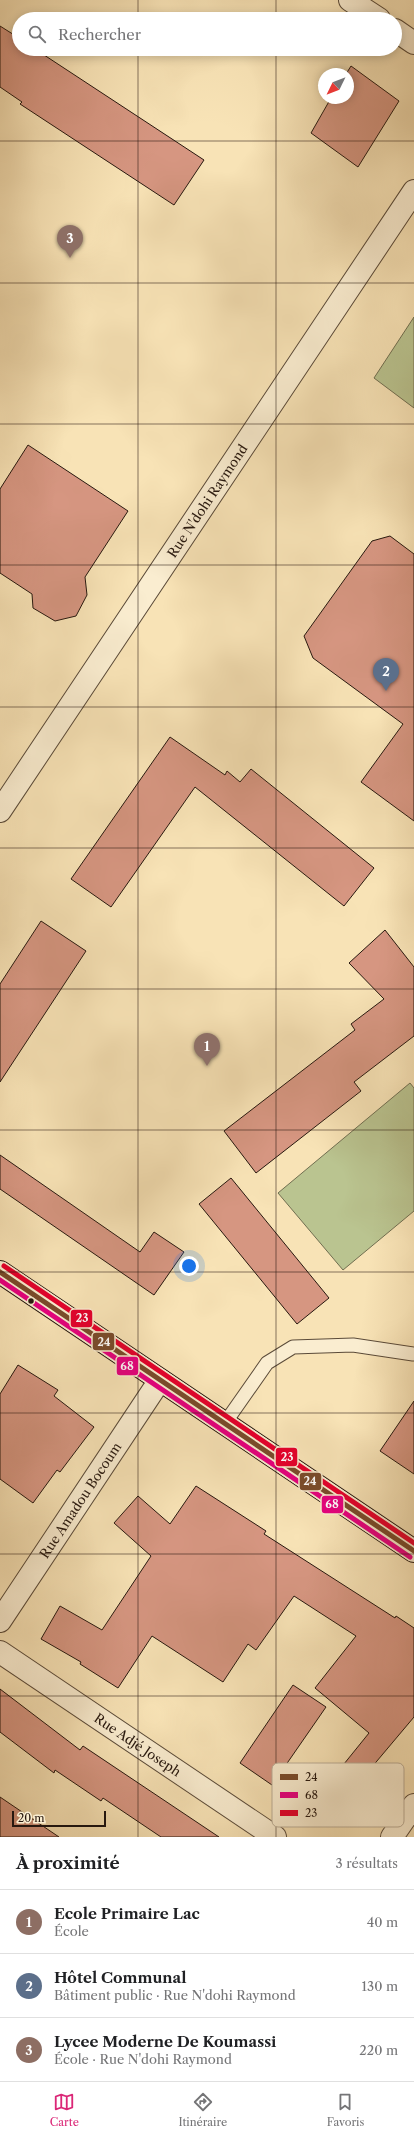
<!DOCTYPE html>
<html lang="fr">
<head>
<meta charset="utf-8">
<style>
  body { margin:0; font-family:"Libre Caslon Text",serif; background:#f6f6f6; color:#202124 }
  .compass { position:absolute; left:318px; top:68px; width:36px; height:36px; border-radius:50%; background:#fff; box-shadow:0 2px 10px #0003; rotate:227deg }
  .scale { position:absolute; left:12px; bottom:10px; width:94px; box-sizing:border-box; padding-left:4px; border:2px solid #27180f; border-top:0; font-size:11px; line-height:14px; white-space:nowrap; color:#27180f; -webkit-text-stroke:3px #faedd0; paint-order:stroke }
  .you { position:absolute; left:189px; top:1266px; width:14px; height:14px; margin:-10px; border:3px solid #fff; border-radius:50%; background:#1a73e8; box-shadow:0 0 0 6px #1a73e833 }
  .badge { display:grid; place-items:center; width:26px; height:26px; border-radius:50%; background:#db2777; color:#fff; font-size:13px; font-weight:700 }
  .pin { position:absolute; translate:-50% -33px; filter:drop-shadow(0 1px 2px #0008) }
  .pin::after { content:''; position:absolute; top:21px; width:14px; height:12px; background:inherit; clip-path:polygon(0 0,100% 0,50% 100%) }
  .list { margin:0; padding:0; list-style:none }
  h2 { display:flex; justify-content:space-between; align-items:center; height:52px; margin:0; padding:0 16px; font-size:17px }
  h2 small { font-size:13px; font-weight:400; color:#757577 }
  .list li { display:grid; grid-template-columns:26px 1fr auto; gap:12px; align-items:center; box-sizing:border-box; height:64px; padding:0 16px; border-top:1px solid #e0e0e0 }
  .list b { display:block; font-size:15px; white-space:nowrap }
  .list p { margin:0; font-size:13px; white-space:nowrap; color:#757577 }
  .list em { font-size:13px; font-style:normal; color:#757577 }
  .icon { flex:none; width:22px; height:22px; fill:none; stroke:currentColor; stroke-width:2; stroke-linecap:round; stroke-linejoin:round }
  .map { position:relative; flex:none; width:414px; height:1837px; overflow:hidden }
  .search { position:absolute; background:#fff; box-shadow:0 2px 10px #0003; left:12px; right:12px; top:12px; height:44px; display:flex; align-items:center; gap:10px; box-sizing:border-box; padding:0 14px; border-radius:22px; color:#757577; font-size:15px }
  .sheet { height:244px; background:#fff }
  nav { display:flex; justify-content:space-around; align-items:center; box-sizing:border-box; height:56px; border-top:1px solid #e0e0e0; background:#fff; font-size:11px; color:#757577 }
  nav a { display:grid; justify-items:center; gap:2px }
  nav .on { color:#db2777 }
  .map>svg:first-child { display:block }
  .pitch { fill:#bac490; stroke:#706e50 }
  .building { fill:#d69681; stroke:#27180f }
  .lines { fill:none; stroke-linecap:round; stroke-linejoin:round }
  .lane-casing { stroke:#5b4b39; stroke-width:15 }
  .street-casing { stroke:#5b4b39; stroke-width:24 }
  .secondary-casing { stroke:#27180f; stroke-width:24 }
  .lane { stroke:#faedd0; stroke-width:13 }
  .street { stroke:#faedd0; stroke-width:22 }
  .secondary { stroke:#faedd0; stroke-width:22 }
  .bus-1-casing { stroke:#faedd0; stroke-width:8 }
  .bus-2-casing { stroke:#faedd0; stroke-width:8 }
  .bus-3-casing { stroke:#faedd0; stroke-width:8 }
  .bus-1 { stroke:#7a4b2a; stroke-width:5 }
  .bus-2 { stroke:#e5007d; stroke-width:5 }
  .bus-3 { stroke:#e4002b; stroke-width:5 }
  .grid { fill:none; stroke:#27180f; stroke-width:1; stroke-opacity:0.55 }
  .bus-dot { fill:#27180f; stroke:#faedd0; stroke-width:1.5 }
  .labels { text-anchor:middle; stroke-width:4; stroke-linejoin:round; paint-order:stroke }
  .street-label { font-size:13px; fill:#27180f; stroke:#faedd0 }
  .key { fill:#faedd0; stroke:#bbad96; stroke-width:1 }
  .key-label { font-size:11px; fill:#27180f }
  .line-badge { stroke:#faedd0; stroke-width:1.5 }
  .badge-label { font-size:11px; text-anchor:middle; font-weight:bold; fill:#fff }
</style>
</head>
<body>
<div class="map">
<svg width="414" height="1837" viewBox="0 0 414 1837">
  <rect width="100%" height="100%" fill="#f8e3b6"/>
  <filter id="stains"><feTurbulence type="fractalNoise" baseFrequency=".005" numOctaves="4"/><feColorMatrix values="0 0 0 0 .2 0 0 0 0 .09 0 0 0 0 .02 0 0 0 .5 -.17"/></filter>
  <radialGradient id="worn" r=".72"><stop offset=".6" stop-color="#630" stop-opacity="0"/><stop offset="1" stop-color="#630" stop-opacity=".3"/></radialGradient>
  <g class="pitch">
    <polygon points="414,317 414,408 374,378"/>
    <polygon points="410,1083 414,1088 414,1211 343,1270 278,1193"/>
  </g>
  <g class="building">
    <polygon points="0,26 19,38 19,49 35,49 204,160 174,205 20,104 22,102 0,87"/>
    <polygon points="351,66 399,101 358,167 311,133 331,98 348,98 348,74 346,74"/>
    <polygon points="28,445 128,511 85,577 87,595 76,616 55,621 33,608 32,594 0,573 0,489"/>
    <polygon points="390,536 414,554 414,821 361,782 403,724 313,658 304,636 372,541"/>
    <polygon points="170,737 225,775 227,771 240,782 251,769 374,868 344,906 195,787 111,907 71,879"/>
    <polygon points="41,921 86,951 0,1082 0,984"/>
    <polygon points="385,930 414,967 414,1036 354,1082 361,1091 256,1173 224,1131 355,1030 351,1024 384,999 349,963"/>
    <polygon points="0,1155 140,1252 154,1232 184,1252 154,1295 0,1189"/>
    <polygon points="231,1178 329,1298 297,1324 199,1204"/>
    <polygon points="18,1365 58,1390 54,1396 94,1427 60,1472 57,1470 33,1503 0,1479 0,1394"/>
    <polygon points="414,1401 414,1474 380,1451"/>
    <polygon points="196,1486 266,1531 264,1534 395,1618 396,1616 414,1628 414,1717 345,1799 327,1785 369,1733 315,1688 356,1636 294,1596 256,1650 248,1644 223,1682 152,1636 118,1688 80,1664 81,1662 41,1639 60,1606 102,1630 151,1556 114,1523 138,1496 170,1524"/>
    <polygon points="293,1685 326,1707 272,1785 240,1763"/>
    <polygon points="0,1689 80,1750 83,1746 219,1837 161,1837 103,1798 101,1801 55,1770 54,1773 0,1732"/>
    <polygon points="0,1797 59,1837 0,1837"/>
  </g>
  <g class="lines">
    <defs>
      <polyline id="lane" points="225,1423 267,1363 293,1347 353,1345 413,1354"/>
      <g id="street">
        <polyline points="350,0 379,19"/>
        <polyline points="395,30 414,43"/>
        <path id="s1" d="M0,811L414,191"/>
        <path id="s2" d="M0,1621L160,1380"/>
        <path id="s3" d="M0,1652L275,1837"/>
        <polyline points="392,1837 414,1805"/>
      </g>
      <polyline id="secondary" points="0,1272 414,1551"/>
    </defs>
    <use href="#lane" class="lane-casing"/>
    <use href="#street" class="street-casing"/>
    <use href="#secondary" class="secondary-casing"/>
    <use href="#lane" class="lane"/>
    <use href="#street" class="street"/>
    <use href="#secondary" class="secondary"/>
    <defs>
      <polyline id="bus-1" points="0,1272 414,1551"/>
      <polyline id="bus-2" points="0,1280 410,1557"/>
      <polyline id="bus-3" points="4,1266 414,1543"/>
    </defs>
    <use href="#bus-1" class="bus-1-casing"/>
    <use href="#bus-2" class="bus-2-casing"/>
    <use href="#bus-3" class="bus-3-casing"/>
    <use href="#bus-1" class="bus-1"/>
    <use href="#bus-2" class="bus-2"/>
    <use href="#bus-3" class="bus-3"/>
  </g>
  <path class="grid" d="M138,0V19M276,0V19M138,49V1837M276,49V1837M0,141H414M0,283H414M0,424H414M0,565H414M0,707H414M0,848H414M0,989H414M0,1130H414M0,1272H414M0,1413H414M0,1554H414M0,1696H414"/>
  <circle class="bus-dot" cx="31" cy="1301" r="3.5"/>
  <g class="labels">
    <g class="street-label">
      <text dy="5" stroke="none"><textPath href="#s1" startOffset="373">Rue N'dohi Raymond</textPath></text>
      <text dy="5" stroke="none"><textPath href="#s2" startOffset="145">Rue Amadou Bocoum</textPath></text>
      <text dy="5" stroke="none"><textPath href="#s3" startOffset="166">Rue Adjé Joseph</textPath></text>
    </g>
  </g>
  <rect x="272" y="1763" width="132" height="64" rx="6" class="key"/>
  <rect x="280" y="1774" width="18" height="6" fill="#7a4b2a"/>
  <rect x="280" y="1792" width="18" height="6" fill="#e5007d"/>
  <rect x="280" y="1810" width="18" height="6" fill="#e4002b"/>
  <g class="key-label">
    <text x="305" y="1781">24</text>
    <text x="305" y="1799">68</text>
    <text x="305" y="1817">23</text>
  </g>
  <g class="line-badge">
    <rect x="70" y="1309" width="23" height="19" rx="4" fill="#e4002b"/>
    <rect x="92" y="1332" width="23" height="19" rx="4" fill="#7a4b2a"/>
    <rect x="116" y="1356" width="23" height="20" rx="4" fill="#e5007d"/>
    <rect x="275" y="1447" width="23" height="20" rx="4" fill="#e4002b"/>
    <rect x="299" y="1472" width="23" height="19" rx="4" fill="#7a4b2a"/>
    <rect x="321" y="1495" width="23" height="19" rx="4" fill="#e5007d"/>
  </g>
  <g class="badge-label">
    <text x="82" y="1322">23</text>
    <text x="104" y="1346">24</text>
    <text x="127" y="1370">68</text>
    <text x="287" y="1461">23</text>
    <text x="310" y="1485">24</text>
    <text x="332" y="1508">68</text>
  </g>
  <rect width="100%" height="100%" filter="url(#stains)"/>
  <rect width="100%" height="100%" fill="url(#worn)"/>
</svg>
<svg class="compass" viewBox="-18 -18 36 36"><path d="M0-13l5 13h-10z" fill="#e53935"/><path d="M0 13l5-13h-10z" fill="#757577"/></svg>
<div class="scale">20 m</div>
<div class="you"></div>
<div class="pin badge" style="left:207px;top:1066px;background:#8d6e63">1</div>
<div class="pin badge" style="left:386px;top:691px;background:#5c6f8a">2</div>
<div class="pin badge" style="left:70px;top:258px;background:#8d6e63">3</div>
<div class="search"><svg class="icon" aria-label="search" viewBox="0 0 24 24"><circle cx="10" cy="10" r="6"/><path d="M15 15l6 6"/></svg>Rechercher</div>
</div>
<section class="sheet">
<h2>À proximité<small>3 résultats</small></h2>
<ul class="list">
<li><span class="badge" style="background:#8d6e63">1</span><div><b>Ecole Primaire Lac</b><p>École</p></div><em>40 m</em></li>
<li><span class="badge" style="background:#5c6f8a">2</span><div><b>Hôtel Communal</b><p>Bâtiment public · Rue N'dohi Raymond</p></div><em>130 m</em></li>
<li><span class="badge" style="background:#8d6e63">3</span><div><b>Lycee Moderne De Koumassi</b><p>École · Rue N'dohi Raymond</p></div><em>220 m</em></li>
</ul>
</section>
<nav>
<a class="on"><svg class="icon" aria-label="map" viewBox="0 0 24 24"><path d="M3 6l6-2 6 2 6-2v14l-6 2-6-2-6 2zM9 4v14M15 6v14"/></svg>Carte</a>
<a><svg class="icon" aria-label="directions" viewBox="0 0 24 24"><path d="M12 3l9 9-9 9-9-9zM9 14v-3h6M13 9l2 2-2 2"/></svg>Itinéraire</a>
<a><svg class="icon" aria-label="saved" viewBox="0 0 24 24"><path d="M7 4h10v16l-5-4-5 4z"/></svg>Favoris</a>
</nav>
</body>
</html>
